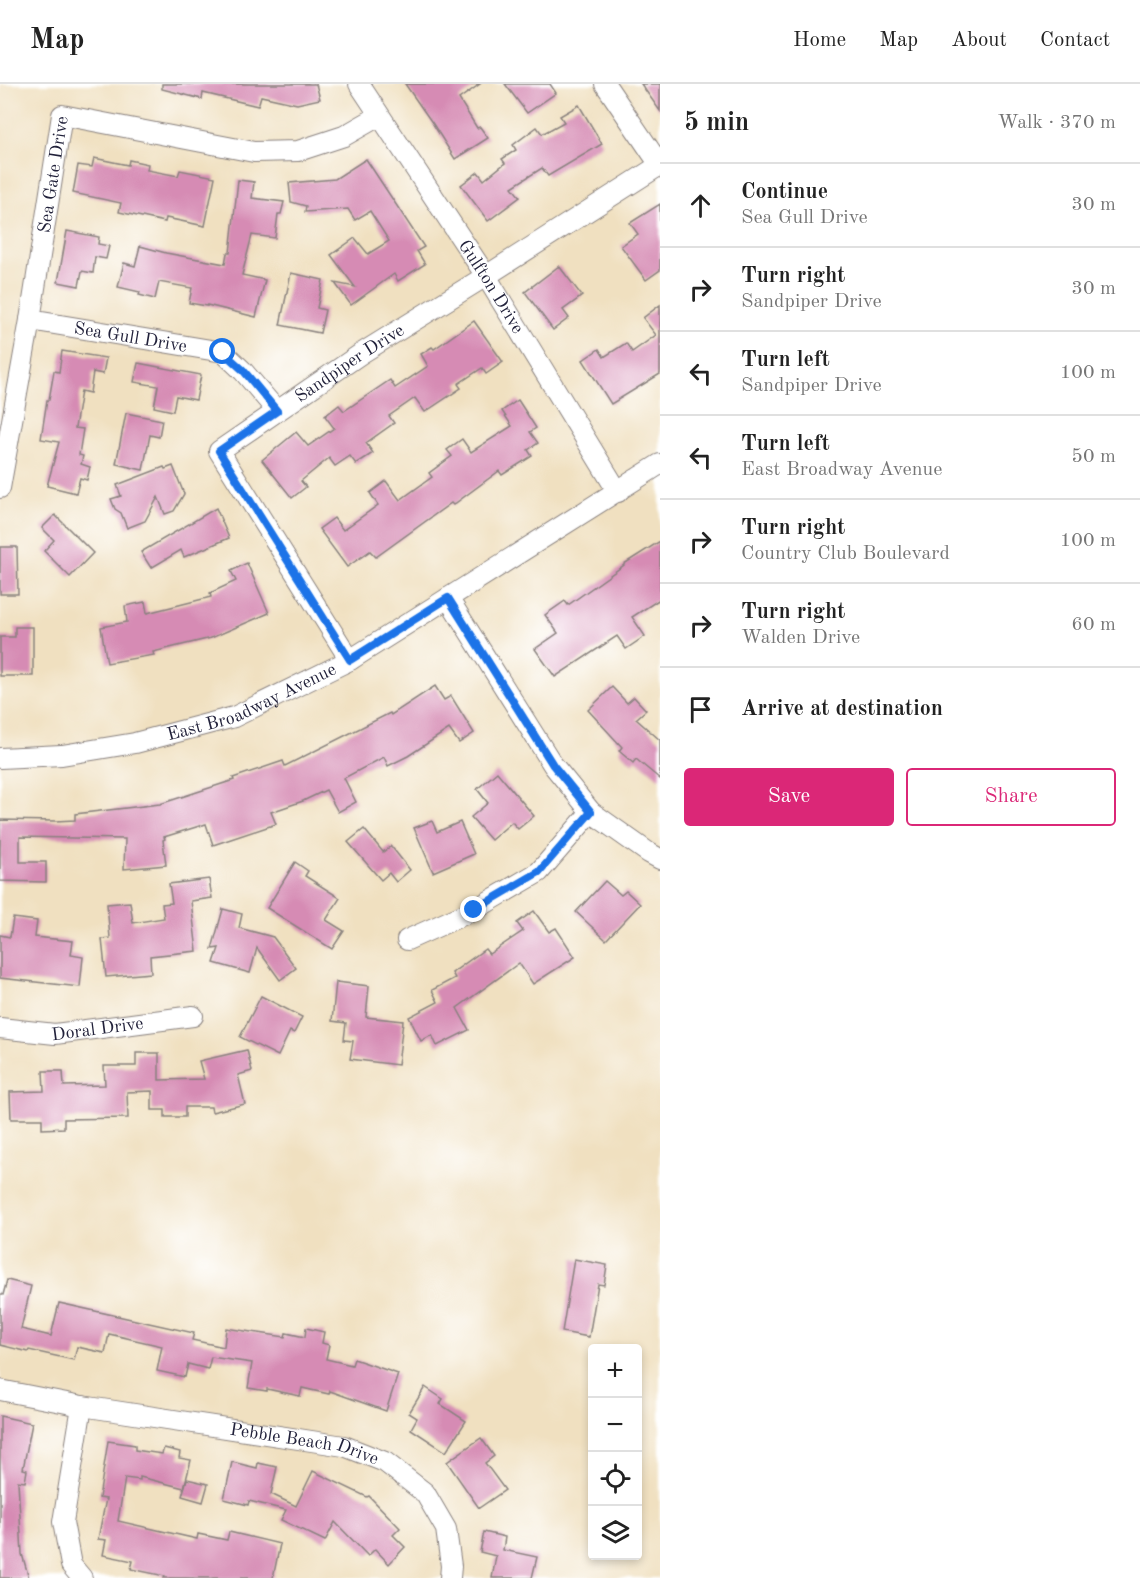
<!DOCTYPE html>
<html lang="en">
<head>
<meta charset="utf-8">
<style>
  body { margin:0; font-family:"Old Standard TT",serif; background:#f2f2f2; color:#222 }
  .controls { position:absolute; right:18px; bottom:18px; display:grid; overflow:hidden; border-radius:6px; box-shadow:0 3px 9px #0003 }
  .controls button { width:54px; height:54px; display:grid; place-items:center; padding:0; border:0; border-bottom:2px solid #e0e0e0; background:#fff; color:#222; font:30px sans-serif }
  .stop { position:absolute; width:18px; height:18px; margin:-14px; border:4px solid #1a73e8; border-radius:50%; background:#fff }
  .stop.end { background:#1a73e8; border-color:#fff; box-shadow:0 2px 6px #0008 }
  .list { margin:0; padding:0; list-style:none }
  h2 { display:flex; justify-content:space-between; align-items:center; height:78px; margin:0; padding:0 24px; font-size:26px }
  h2 small { font-size:20px; font-weight:400; color:#767676 }
  .list li { display:grid; grid-template-columns:39px 1fr auto; gap:18px; align-items:center; box-sizing:border-box; height:84px; padding:0 24px; border-top:2px solid #e0e0e0 }
  .list b { display:block; font-size:22px; white-space:nowrap }
  .list p { margin:0; font-size:20px; white-space:nowrap; color:#767676 }
  .list em { font-size:20px; font-style:normal; color:#767676 }
  .actions { display:flex; gap:12px; padding:18px 24px }
  .actions a { flex:1; padding:14px 0; border:2px solid #db2777; border-radius:6px; text-align:center; font-size:21px; color:#db2777 }
  .actions .main { background:#db2777; color:#fff }
  .icon { flex:none; width:33px; height:33px; fill:none; stroke:currentColor; stroke-width:2; stroke-linecap:round; stroke-linejoin:round }
  .map { position:relative; flex:none; width:660px; height:1494px; overflow:hidden }
  header { display:flex; align-items:center; gap:36px; box-sizing:border-box; height:84px; padding:0 30px; background:#fff; border-bottom:2px solid #e0e0e0 }
  header strong { font-size:28px }
  nav { display:flex; gap:33px; margin-inline-start:auto; font-size:21px }
  main { display:flex }
  aside { flex:1; background:#fff }
  .map>svg:first-child { display:block }
  .building { fill:#d68bb4 }
  .lines { fill:none; stroke-linecap:round; stroke-linejoin:round }
  .minor-casing { stroke:#89817e; stroke-width:22 }
  .minor { stroke:#fff; stroke-width:20 }
  .route { stroke:#1a73e8; stroke-width:8 }
  .labels { text-anchor:middle; stroke-width:6; stroke-linejoin:round; paint-order:stroke }
  .street-label { font-size:18px; fill:#22223b; stroke:#fff }
</style>
</head>
<body>
<header>
<strong>Map</strong>
<nav><a>Home</a><a>Map</a><a>About</a><a>Contact</a></nav>
</header>
<main>
<div class="map">
<svg width="660" height="1494" viewBox="0 0 660 1494">
  <rect width="100%" height="100%" fill="#fff"/>
  <filter id="ink" filterUnits="userSpaceOnUse"><feTurbulence type="fractalNoise" baseFrequency=".0167" numOctaves="2"/><feDisplacementMap in="SourceGraphic" scale="12" xChannelSelector="R" yChannelSelector="G"/><feConvolveMatrix kernelMatrix="1 2 1 2 8 2 1 2 1" color-interpolation-filters="sRGB"/></filter>
  <filter id="wash" filterUnits="userSpaceOnUse"><feTurbulence type="fractalNoise" baseFrequency=".008" numOctaves="4" result="noise"/><feDisplacementMap in="SourceGraphic" scale="24" xChannelSelector="R" yChannelSelector="G"/><feGaussianBlur stdDeviation="1.35" result="paint"/><feColorMatrix in="noise" values="0 0 0 0 0 0 0 0 0 0 0 0 0 0 0 0 0 1.4 0 .05"/><feComposite in="paint" operator="in"/></filter>
  <g filter="url(#wash)">
    <rect width="100%" height="100%" fill="#f0e0c0"/>
    <g id="blocks">
      <g class="building">
        <polygon points="162,0 316,0 320,15 297,20 261,12 258,22 203,9 202,15 162,5"/>
        <polygon points="405,0 480,0 459,15 477,44 480,43 488,54 455,75 433,40"/>
        <polygon points="505,0 550,0 556,9 527,29"/>
        <polygon points="641,0 660,0 660,27"/>
        <polygon points="579,21 602,60 548,92 542,84 512,103 520,113 488,137 461,101 478,88 484,96 505,79 502,75 516,66 513,61 537,43 542,50 564,38 560,32"/>
        <polygon points="94,74 128,81 129,76 148,80 147,86 178,92 180,86 215,93 205,142 166,134 165,138 119,128 121,119 73,109 78,81 92,83"/>
        <polygon points="366,75 424,163 417,167 425,180 398,197 394,190 351,221 335,199 355,203 331,171 355,154 368,170 389,157 370,127 355,136 348,125 305,128 306,122 291,118 289,99 335,95"/>
        <polygon points="238,96 254,98 252,114 284,118 281,130 278,130 275,154 252,151 242,191 265,196 256,233 207,221 207,222 189,219 192,204 159,198 155,215 139,211 140,208 118,203 124,179 135,182 140,162 166,169 225,180 227,169 230,169"/>
        <polygon points="660,120 660,186 646,196 621,162 638,150 630,139"/>
        <polygon points="67,147 99,153 98,160 109,162 106,175 95,173 93,189 82,187 79,202 58,198"/>
        <polygon points="559,182 582,212 563,226 569,234 553,246 525,208"/>
        <polygon points="291,189 323,196 317,224 325,226 320,249 280,241"/>
        <polygon points="660,221 660,290 611,320 583,276 599,265 604,273 626,259 632,268 656,251 643,234"/>
        <polygon points="474,237 503,278 486,290 482,284 458,300 461,304 425,328 415,314 389,332 394,339 366,359 373,369 356,380 350,372 335,382 329,374 301,397 306,403 292,414 262,376 296,348 308,362 334,344 325,332 339,321 344,327 390,296 395,304 428,282 421,270 432,263 434,265"/>
        <polygon points="62,267 106,274 103,290 93,288 90,309 81,307 75,344 83,345 79,371 83,372 81,380 90,383 87,396 80,394 76,409 47,402 59,358 41,355 47,316 49,316 54,287 59,288"/>
        <polygon points="138,279 201,291 196,316 176,312 173,327 154,323 158,302 134,298"/>
        <polygon points="518,316 536,344 530,348 538,359 528,366 532,372 502,391 499,387 453,421 451,419 376,473 370,467 347,483 319,445 334,434 343,446 378,421 370,409 386,397 400,416 432,393 429,389 452,372 447,366 462,355 471,368 512,342 502,327"/>
        <polygon points="126,329 162,336 159,353 150,351 143,386 116,380"/>
        <polygon points="173,382 184,410 174,427 165,430 158,413 145,437 127,444 121,429 115,425 111,415 121,412 117,401 164,383 165,385"/>
        <polygon points="216,424 229,454 184,473 181,466 151,484 141,468"/>
        <polygon points="55,431 93,469 70,493 44,467 54,456 42,444"/>
        <polygon points="660,457 660,515 632,533 645,552 626,565 617,552 555,593 535,565 558,549 545,531 565,517 568,521 624,481 624,480"/>
        <polygon points="0,463 17,463 18,510 0,510"/>
        <polygon points="247,479 269,529 211,554 153,568 154,571 107,579 101,543 127,538 125,522 145,518 147,529 211,513 210,509 236,497 231,487"/>
        <polygon points="15,543 33,543 33,592 0,592 0,553 15,553"/>
        <polygon points="435,602 444,616 451,612 474,649 459,659 449,645 408,672 388,682 384,673 344,694 356,718 338,728 326,706 303,717 271,728 276,740 213,761 206,740 164,753 165,755 163,756 166,781 124,785 125,755 20,753 20,778 46,778 46,798 0,797 0,736 55,737 75,736 75,730 160,720 234,696 233,694 283,677 285,682 390,629 391,631"/>
        <polygon points="612,603 627,619 634,613 646,626 636,635 660,656 660,695 636,675 633,679 619,667 622,663 588,626"/>
        <polygon points="497,688 534,732 518,745 512,738 491,756 471,733 488,719 477,705"/>
        <polygon points="432,737 437,748 460,738 474,770 433,788 414,744"/>
        <polygon points="364,745 383,768 391,762 410,786 396,798 389,789 381,796 348,758"/>
        <polygon points="295,778 308,787 305,792 340,814 326,836 344,847 332,865 267,824"/>
        <polygon points="209,795 212,814 191,817 197,867 150,872 151,889 106,893 102,855 110,854 107,820 130,818 133,839 164,834 162,820 172,819 169,800"/>
        <polygon points="605,797 621,811 626,807 640,820 606,856 576,828"/>
        <polygon points="223,825 242,830 239,844 273,853 296,884 280,896 257,864 250,889 214,879 219,864 212,865"/>
        <polygon points="534,827 549,848 556,844 575,873 533,900 519,879 457,924 469,946 437,962 432,951 421,957 409,933 438,918 432,906 455,894 452,889 485,865 489,870 523,847 517,839"/>
        <polygon points="13,834 37,837 35,853 73,857 71,871 83,873 80,903 0,894 0,851 10,853"/>
        <polygon points="336,898 369,902 366,933 403,937 398,981 350,975 353,957 344,956 346,939 332,937"/>
        <polygon points="261,912 302,933 294,949 290,947 278,972 240,953"/>
        <polygon points="247,966 252,987 238,991 245,1020 212,1028 211,1023 185,1023 185,1033 165,1033 165,1026 152,1026 152,1007 127,1008 128,1034 64,1035 64,1044 42,1045 42,1035 11,1035 10,1008 44,1007 43,987 63,987 64,1002 105,1001 104,982 136,982 136,969 159,969 159,996 204,995 199,977"/>
        <polygon points="574,1175 607,1181 604,1201 598,1200 589,1253 562,1248"/>
        <polygon points="7,1196 31,1202 21,1245 51,1252 59,1219 194,1249 192,1256 224,1263 226,1244 285,1253 286,1249 305,1253 306,1244 324,1248 322,1259 329,1261 326,1275 352,1281 354,1275 398,1290 386,1327 330,1307 329,1310 302,1304 300,1312 267,1305 267,1307 248,1304 252,1279 211,1273 208,1285 188,1280 185,1293 157,1287 162,1262 109,1250 105,1269 77,1263 74,1276 29,1266 28,1268 0,1261 0,1211 3,1211"/>
        <polygon points="425,1303 443,1315 440,1320 466,1337 446,1368 411,1345 417,1334 409,1329"/>
        <polygon points="0,1332 32,1339 23,1385 27,1386 25,1398 18,1397 22,1470 29,1494 0,1494"/>
        <polygon points="481,1354 494,1372 485,1379 505,1406 479,1424 447,1378"/>
        <polygon points="108,1357 135,1361 135,1366 162,1370 164,1364 180,1368 179,1374 191,1376 184,1404 140,1393 140,1396 125,1394 118,1437 197,1455 198,1450 227,1456 229,1448 280,1460 273,1494 164,1494 165,1492 131,1485 133,1477 103,1471 106,1456 98,1455 106,1415 99,1414"/>
        <polygon points="232,1378 257,1384 258,1379 277,1383 271,1410 296,1422 313,1387 367,1413 369,1412 400,1444 393,1451 405,1463 389,1480 375,1465 368,1472 335,1438 325,1457 281,1436 286,1426 249,1417 248,1421 224,1415"/>
        <polygon points="187,1395 208,1400 203,1418 182,1412"/>
        <polygon points="484,1448 505,1453 503,1466 537,1473 532,1494 492,1494 496,1472 480,1468"/>
      </g>
    </g>
  </g>
  <g filter="url(#ink)">
    <use href="#blocks" fill-opacity="0" stroke="#89817e" stroke-width="1.5"/>
    <g class="lines">
      <defs>
        <g id="minor">
          <path id="s1" d="M359,0L486,192L618,408"/>
          <polyline points="605,0 660,81"/>
          <path id="s2" d="M30,236L223,268L243,287L277,327"/>
          <path id="s3" d="M0,404L30,236L62,31L254,68L298,67L344,52L379,32"/>
          <polyline points="448,514 553,681 591,728 649,769 660,775"/>
          <path id="s4" d="M350,576L219,367L362,269L486,192L660,81"/>
          <path id="s5" d="M0,674L62,671L135,659L234,633L350,576L660,380"/>
          <polyline points="407,856 474,826 539,788 591,728"/>
          <path id="s6" d="M0,944L55,950L193,932"/>
          <polyline points="0,1306 82,1322"/>
          <path id="s7" d="M82,1494L71,1481L63,1438L82,1322L344,1362L385,1378L425,1409L446,1445L451,1482L450,1494"/>
        </g>
      </defs>
      <use href="#minor" class="minor-casing"/>
      <use href="#minor" class="minor"/>
    </g>
  </g>
  <g class="lines" filter="url(#ink)">
    <polyline class="route" points="223,268 243,286 277,327 219,367 350,576 448,514 553,681 591,728 539,788 474,826"/>
  </g>
  <g class="labels">
    <g class="street-label">
      <text dy="6" stroke="none"><textPath href="#s3" startOffset="318">Sea Gate Drive</textPath></text>
      <text dy="6" stroke="none"><textPath href="#s1" startOffset="242">Gulfton Drive</textPath></text>
      <text dy="6" stroke="none"><textPath href="#s2" startOffset="102">Sea Gull Drive</textPath></text>
      <text dy="6" stroke="none"><textPath href="#s4" startOffset="404">Sandpiper Drive</textPath></text>
      <text dy="6" stroke="none"><textPath href="#s5" startOffset="260">East Broadway Avenue</textPath></text>
      <text dy="6" stroke="none"><textPath href="#s6" startOffset="98">Doral Drive</textPath></text>
      <text dy="6" stroke="none"><textPath href="#s7" startOffset="404">Pebble Beach Drive</textPath></text>
    </g>
  </g>
</svg>
<div class="controls">
<button>+</button>
<button>−</button>
<button><svg class="icon" aria-label="locate" viewBox="0 0 24 24"><circle cx="12" cy="12" r="6"/><path d="M12 2v4M12 18v4M2 12h4M18 12h4"/></svg></button>
<button><svg class="icon" aria-label="layers" viewBox="0 0 24 24"><path d="M12 4l9 5-9 5-9-5zM3 14l9 5 9-5"/></svg></button>
</div>
<div class="stop" style="left:223px;top:268px"></div>
<div class="stop end" style="left:474px;top:826px"></div>
</div>
<aside>
<h2>5 min<small>Walk · 370 m</small></h2>
<ul class="list">
<li><svg class="icon" aria-label="ahead" viewBox="0 0 24 24"><path d="M12 20V5M6 11l6-6 6 6"/></svg><div><b>Continue</b><p>Sea Gull Drive</p></div><em>30 m</em></li>
<li><svg class="icon" aria-label="right" viewBox="0 0 24 24"><path d="M7 20v-9h11M14 6l5 5-5 5"/></svg><div><b>Turn right</b><p>Sandpiper Drive</p></div><em>30 m</em></li>
<li><svg class="icon" aria-label="left" viewBox="0 0 24 24"><path d="M17 20v-9H6M10 6l-5 5 5 5"/></svg><div><b>Turn left</b><p>Sandpiper Drive</p></div><em>100 m</em></li>
<li><svg class="icon" aria-label="left" viewBox="0 0 24 24"><path d="M17 20v-9H6M10 6l-5 5 5 5"/></svg><div><b>Turn left</b><p>East Broadway Avenue</p></div><em>50 m</em></li>
<li><svg class="icon" aria-label="right" viewBox="0 0 24 24"><path d="M7 20v-9h11M14 6l5 5-5 5"/></svg><div><b>Turn right</b><p>Country Club Boulevard</p></div><em>100 m</em></li>
<li><svg class="icon" aria-label="right" viewBox="0 0 24 24"><path d="M7 20v-9h11M14 6l5 5-5 5"/></svg><div><b>Turn right</b><p>Walden Drive</p></div><em>60 m</em></li>
<li><svg class="icon" aria-label="arrive" viewBox="0 0 24 24"><path d="M6 21V4h12l-3 4 3 4H6"/></svg><div><b>Arrive at destination</b></div></li>
</ul>
<div class="actions"><a class="main">Save</a><a>Share</a></div>
</aside>
</main>
</body>
</html>
